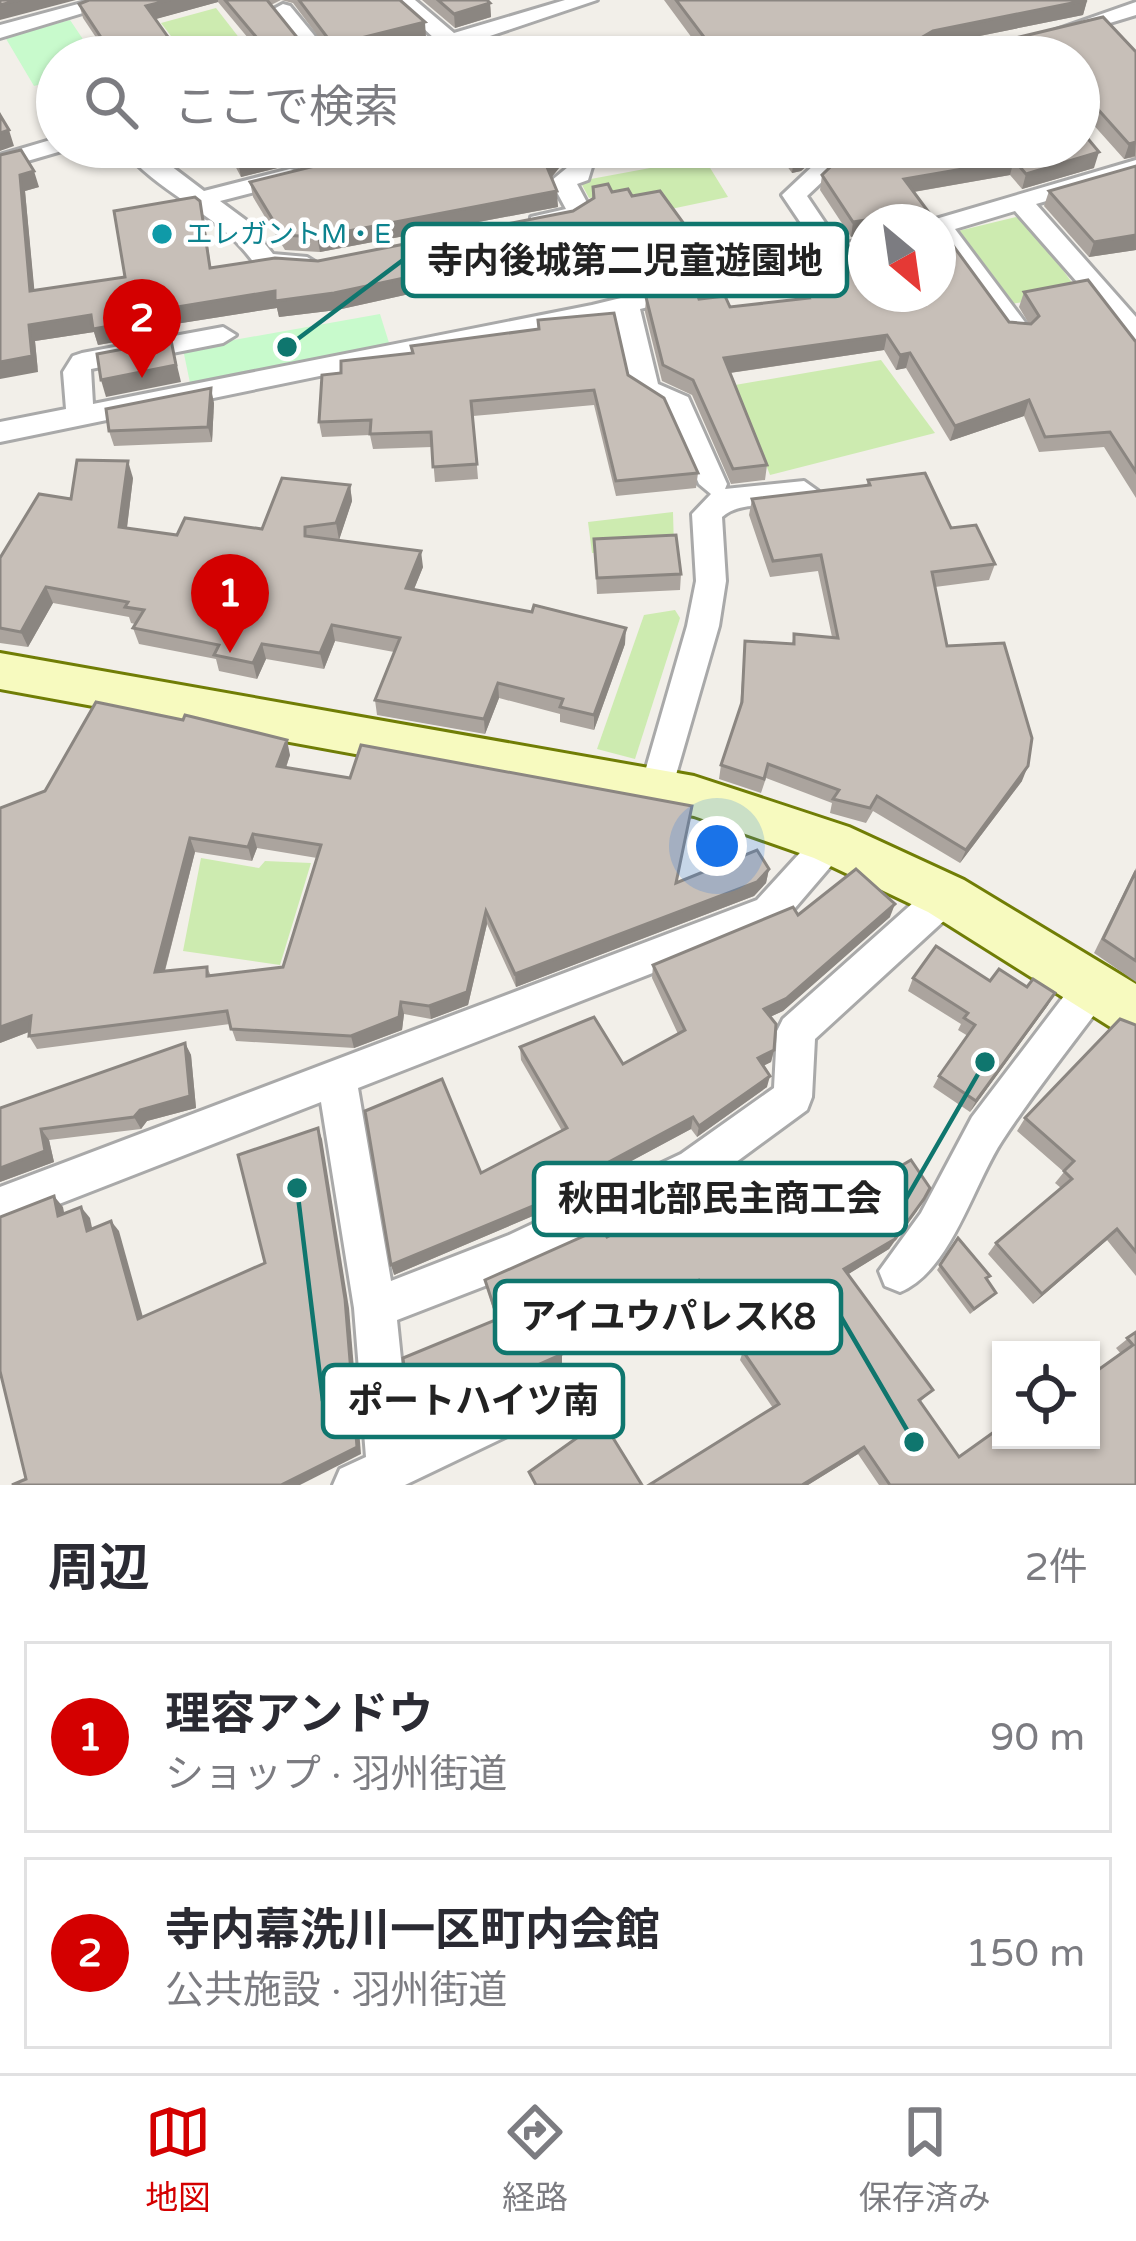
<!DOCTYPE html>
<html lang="ja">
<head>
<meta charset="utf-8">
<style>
  body { margin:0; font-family:"Varela Round","Noto Sans JP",sans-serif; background:#f7f7f7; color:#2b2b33 }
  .controls { position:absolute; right:36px; bottom:36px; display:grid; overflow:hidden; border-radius:0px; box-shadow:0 3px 9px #0004 }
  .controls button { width:108px; height:108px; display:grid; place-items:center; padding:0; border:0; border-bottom:3px solid #e1e1e2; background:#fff; color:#2b2b33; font:60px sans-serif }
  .compass { position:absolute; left:848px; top:204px; width:108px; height:108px; border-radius:50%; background:#fff; box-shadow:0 3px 9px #0004; rotate:151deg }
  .you { position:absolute; left:717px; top:846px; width:42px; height:42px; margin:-30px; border:9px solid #fff; border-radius:50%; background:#1a73e8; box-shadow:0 0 0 18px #1a73e833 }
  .badge { display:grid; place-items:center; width:78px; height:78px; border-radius:50%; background:#d40000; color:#fff; font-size:39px; font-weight:700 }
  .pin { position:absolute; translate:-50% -99px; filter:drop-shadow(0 3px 6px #0008) }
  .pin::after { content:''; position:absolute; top:63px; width:42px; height:36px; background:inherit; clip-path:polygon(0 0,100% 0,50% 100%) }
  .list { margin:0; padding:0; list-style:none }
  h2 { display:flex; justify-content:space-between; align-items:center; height:156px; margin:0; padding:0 48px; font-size:51px }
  h2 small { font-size:39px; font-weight:400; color:#7c7c81 }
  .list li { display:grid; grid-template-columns:78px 1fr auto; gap:36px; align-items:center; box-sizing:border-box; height:192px; margin:0 24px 24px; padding:0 24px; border:3px solid #e1e1e2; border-radius:0px }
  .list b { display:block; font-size:45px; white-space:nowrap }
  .list p { margin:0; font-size:39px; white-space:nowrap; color:#7c7c81 }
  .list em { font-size:39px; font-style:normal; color:#7c7c81 }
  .icon { flex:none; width:66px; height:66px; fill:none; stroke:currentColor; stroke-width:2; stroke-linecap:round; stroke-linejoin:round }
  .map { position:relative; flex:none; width:1136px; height:1485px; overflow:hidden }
  .search { position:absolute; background:#fff; box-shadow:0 3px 9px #0004; left:36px; right:36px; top:36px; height:132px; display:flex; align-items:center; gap:30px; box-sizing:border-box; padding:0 42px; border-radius:66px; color:#7c7c81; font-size:45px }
  .sheet { height:588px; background:#fff }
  nav { display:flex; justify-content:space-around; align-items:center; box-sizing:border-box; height:168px; border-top:3px solid #e1e1e2; background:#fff; font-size:33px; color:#7c7c81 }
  nav a { display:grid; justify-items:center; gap:6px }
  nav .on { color:#d40000 }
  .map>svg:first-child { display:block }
  .grass { fill:#cdebb0 }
  .park { fill:#c8facc }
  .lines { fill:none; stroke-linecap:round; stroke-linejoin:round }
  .street-casing { stroke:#a9a9a9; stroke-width:6 }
  .secondary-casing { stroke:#707d05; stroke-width:6 }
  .street { fill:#fff; fill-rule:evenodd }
  .secondary { fill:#f7fabf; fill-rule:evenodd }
  .wall { fill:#aba49e; fill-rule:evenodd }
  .shaded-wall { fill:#8b8681 }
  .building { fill:#c7bfb8; stroke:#8b8681; stroke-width:3; fill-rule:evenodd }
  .culture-dot { fill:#0f9aa8; stroke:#fff; stroke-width:4.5 }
  .labels { text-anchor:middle; stroke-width:9; stroke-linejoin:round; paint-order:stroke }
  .far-culture-label { font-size:27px; fill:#0d838f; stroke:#fff; text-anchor:start }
  .leader { fill:none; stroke:#0f766e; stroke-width:4.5 }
  .callout-dot { fill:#0f766e; stroke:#fff; stroke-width:4.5 }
  .callout { fill:#fff; stroke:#0f766e; stroke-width:4.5 }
  .callout-label { font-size:36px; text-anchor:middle; font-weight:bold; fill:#222 }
</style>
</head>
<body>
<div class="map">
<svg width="1136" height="1485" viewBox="0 0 1136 1485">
  <rect width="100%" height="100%" fill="#f2efe9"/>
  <g class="grass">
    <polygon points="216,8 254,57 187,57 161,23"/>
    <polygon points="704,158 728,197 671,209 611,194 589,198 580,181"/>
    <polygon points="1016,217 1030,224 1078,291 1007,305 954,232"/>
    <polygon points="881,360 935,433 770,475 735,385"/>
    <polygon points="673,512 674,548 592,553 588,522"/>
    <polygon points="675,610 680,618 635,759 597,749 644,615"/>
    <polygon points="201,858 259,868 265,861 311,863 280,965 183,951"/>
  </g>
  <g class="park">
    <polygon points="70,20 95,57 57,57 57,80 34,86 5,37"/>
    <polygon points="380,314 390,346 190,383 183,349"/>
  </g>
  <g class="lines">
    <defs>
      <g id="street">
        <polygon points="93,0 126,0 0,38 0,25"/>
        <polygon points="393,0 415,0 454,33 565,0 597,0 466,44 474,57 455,57 447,49 422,57 388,57 435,39"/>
        <polygon points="1136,2 1136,15 1064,37 1053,31"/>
        <polygon points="283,4 290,6 332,57 310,57 272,10"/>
        <polygon points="57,138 57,147 65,150 0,169 0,155"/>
        <path d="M121,147H146L204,191L290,169L298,171V181L220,201L247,221L273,254L307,257L320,265L307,273L256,266C221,213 160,196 121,147Z"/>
        <path d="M554,147H578L592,167L588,180L577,184L591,210C579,225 551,232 531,227V217L566,209L551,181L568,167Z"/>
        <path d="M833,147H859L807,196L840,245L866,238V254L640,309L658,384L688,397L727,484L725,489L804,481L818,491C797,517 747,494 722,517L726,581L719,626L669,799L657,803L645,799L640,789L687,626L696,581L692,514L711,494L699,484L667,410L632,389L615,315L0,442V422L66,409L63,372L73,356L82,353L223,327L236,335L223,343L91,369L93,404L592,305L819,250L782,195Z"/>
        <polygon points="1136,160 1136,175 1036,204 1136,317 1136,341 1127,339 1015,211 955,229 1030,329 1026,335 1008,335 938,241 938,222 929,221"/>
        <polygon points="831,827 843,832 848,842 843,852 783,922 358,1088 391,1281 509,1235 681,1154 774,1088 777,1031 783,1019 933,885 946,881 959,885 964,896 959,907 815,1039 812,1097 807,1110 709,1182 534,1267 397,1320 409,1437 559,1367 574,1374 581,1389 574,1404 405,1485 333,1485 340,1469 366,1457 354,1308 321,1102 0,1227 0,1187 757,900 819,832"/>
        <path d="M1093,970L1106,975L1112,987L1106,999C1071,1046 1034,1092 1002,1141C973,1185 951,1271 900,1292L885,1286L879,1271L921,1213L972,1117L1080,975Z"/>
      </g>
      <polygon id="secondary" points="0,653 694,776 849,827 964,880 1136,984 1136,1038 1117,1031 928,912 814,858 694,816 0,689"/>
    </defs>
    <use href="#street" class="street-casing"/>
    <use href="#secondary" class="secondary-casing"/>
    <use href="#street" class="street"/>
    <use href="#secondary" class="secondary"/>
  </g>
  <g class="wall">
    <path d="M89,0H400L426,37L346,57H333L327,48L328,57H264L218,2L155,19L176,57H109L83,18L79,4ZM281,0L293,3L326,47L304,46L271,5Z"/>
    <polygon points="422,0 487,0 490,3 491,17 455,28"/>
    <polygon points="664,0 1087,0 1083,15 940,44 1136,52 1136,157 1124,159 1090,121 1080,118 1079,128 1094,168 1022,189 1010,175 914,192 866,222 851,237 820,190 822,175 1079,57 706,57"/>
    <polygon points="225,147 362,147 241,177"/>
    <polygon points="773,147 828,147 801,171 792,173"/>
    <polygon points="0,155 39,187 25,191 34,290 125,277 204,217 211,268 318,261 573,211 592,199 593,187 632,196 695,239 694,256 685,258 685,278 602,298 577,257 337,310 279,317 277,308 169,325 170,332 98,345 94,332 35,341 38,372"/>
    <polygon points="1136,166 1136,250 1089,257 1044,206 1049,191"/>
    <polygon points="559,168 551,178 558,207 320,252 285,250 253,197 250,182"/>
    <polygon points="827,253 1009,322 1029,324 1019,307 1024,292 1136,342 1136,498 1104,447 1039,452 1024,416 950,441 906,368 896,370 884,350 730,373 767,465 765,480 731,484 692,395 662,381 645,312 646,297 699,299 730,307 798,299 799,282 829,276 824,269"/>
    <polygon points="538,320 628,375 698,473 696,488 616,496 594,405 473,416 478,479 435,482 432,447 373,449 370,435 322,437 319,422 341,373 411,353 411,346 538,329"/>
    <polygon points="214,403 212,442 114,446 109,431"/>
    <polygon points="133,478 127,528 177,535 262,529 350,485 352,501 339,540 335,540 423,567 414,589 625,644 594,730 560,722 560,714 499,698 485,734 377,715 375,700 394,652 335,641 324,669 266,659 257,679 219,671 216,659 139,644 133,628 135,624 131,623 129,617 53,603 28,647 0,643 0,558 71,499"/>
    <polygon points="868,480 951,528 995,564 989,580 935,587 947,646 1022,781 960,863 873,811 866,823 830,813 832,803 766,778 761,793 719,779 721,765 740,707 745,641 792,644 794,634 832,637 818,571 770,577 749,515 752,499 867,485"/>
    <polygon points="594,539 681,574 680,590 597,594"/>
    <path d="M290,755L286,768L350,778L692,806L677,883L769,869L766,883L754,896L516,987L487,924L468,1005L431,1019L404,1014L402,1030L354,1048L236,1041L230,1024L37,1049L29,1036V1032L0,1043V808ZM257,848L317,858L283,967L211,976L207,967L165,971L195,852L252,861Z"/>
    <polygon points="1136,868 1136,982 1094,953"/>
    <polygon points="798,915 890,917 783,1011 770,1017 774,1050 771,1062 763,1066 767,1087 697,1137 691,1129 581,1188 580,1196 394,1275 481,1173 562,1131 521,1060 520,1047 623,1064 678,1034 652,978 653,965"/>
    <polygon points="913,978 990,981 1048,1005 970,1112 933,1087 939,1076 968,1036 958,1030 961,1024 908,991"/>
    <polygon points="1136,1025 1136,1276 1107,1240 1033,1304 988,1254 996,1243 1061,1188 1055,1183 1064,1172 1017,1131 1025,1118"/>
    <polygon points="185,1043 191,1055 196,1108 147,1121 141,1129 49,1140 54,1162 0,1182 0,1108"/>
    <polygon points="829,1208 917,1211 889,1249 848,1274 933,1390 920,1402 959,1457 1001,1440 1121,1354 1116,1348 1136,1332 1136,1485 879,1485 858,1454 808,1485 649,1485 773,1408 740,1360 743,1351 750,1346 696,1290 675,1301 670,1294 561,1353 562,1363 413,1430 410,1422 496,1320 485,1280 680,1213 701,1227"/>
    <polygon points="958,1238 996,1293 970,1314 937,1270"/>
  </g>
  <g class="shaded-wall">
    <polygon points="19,0 76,0 0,20 0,5"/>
    <polygon points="170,0 218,0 218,2 149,21 146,6"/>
    <polygon points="1087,1 1083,15 930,46 918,53 921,38 933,31"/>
    <polygon points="490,3 491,17 455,28 454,14"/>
    <polygon points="425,22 426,37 346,57 335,57 333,45"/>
    <polygon points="173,44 176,57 126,57"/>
    <polygon points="327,47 328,57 291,57"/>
    <polygon points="9,130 14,146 0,151 0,133"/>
    <polygon points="1136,142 1135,156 1124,159 1129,144"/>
    <polygon points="298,147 362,147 241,177 238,162"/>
    <polygon points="813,147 828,147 801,171 792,173 794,158"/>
    <polygon points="1099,152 1094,168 1022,189 1026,174"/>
    <polygon points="559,153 559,168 547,183 547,167"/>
    <polygon points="1014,160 1010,175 901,194 904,179"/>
    <polygon points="34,171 39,187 25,191 36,307 30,291 20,175"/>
    <polygon points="557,191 558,207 320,252 317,237"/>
    <polygon points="872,219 871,222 866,222 866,235 851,237 853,222"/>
    <polygon points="1136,235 1136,250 1089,257 1094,242"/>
    <polygon points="695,239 694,256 679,260 680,244"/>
    <polygon points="577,241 577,257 337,310 279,317 277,308 169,325 165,309"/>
    <polygon points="686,262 685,278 602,298 603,282"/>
    <polygon points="91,315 166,316 170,332 98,345 94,332 35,341 38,372 0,379 0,362 29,325"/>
    <polygon points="887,335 884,350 722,374 724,358"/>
    <polygon points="171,340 181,382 106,397 101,380"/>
    <polygon points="910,353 906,368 896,370 900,355"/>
    <polygon points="211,388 214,403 212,442 208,427"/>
    <polygon points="1029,400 1024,416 950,441 955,426"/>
    <polygon points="128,461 133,478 125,543 119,527"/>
    <polygon points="350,485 352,501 339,540 336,523"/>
    <polygon points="421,551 423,567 408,604 406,588"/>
    <polygon points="46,587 53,603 28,647 21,632"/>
    <polygon points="332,625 335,641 324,669 320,653"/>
    <polygon points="626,628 625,644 594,730 594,715"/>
    <polygon points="262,644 266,659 257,679 253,663"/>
    <polygon points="498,683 499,698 485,734 484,719"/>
    <polygon points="287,740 290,755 281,781 277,766"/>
    <polygon points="1028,766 1022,781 960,863 966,850"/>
    <polygon points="253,834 257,848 252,861 248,847"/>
    <polygon points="190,838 195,852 161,985 155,972"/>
    <polygon points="769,869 766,883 754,896 516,987 515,974"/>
    <polygon points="895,904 890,917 783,1011 761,1021 764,1009"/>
    <polygon points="486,911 487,924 468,1005 431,1019 429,1006"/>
    <polygon points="1055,993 1048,1005 970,1112 976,1101"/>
    <polygon points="401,1002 404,1014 402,1030 354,1048 351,1036"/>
    <polygon points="31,1016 39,1028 0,1043 0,1027"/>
    <polygon points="185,1043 191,1055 196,1108 147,1121 141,1129 134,1117"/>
    <polygon points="774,1050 771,1062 755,1070 758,1058"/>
    <polygon points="770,1076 767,1087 697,1137 699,1126"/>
    <polygon points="693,1117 691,1129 581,1188 580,1196 394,1275 391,1265 577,1179"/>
    <polygon points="318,1128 322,1139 349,1308 361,1454 300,1485 281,1485"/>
    <polygon points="41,1129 49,1140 54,1162 0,1182 0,1168"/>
    <polygon points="54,1196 63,1207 67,1227 58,1216"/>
    <polygon points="924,1199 889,1249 839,1280 844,1269"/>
    <polygon points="81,1207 90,1218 95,1242 87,1231"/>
    <polygon points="111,1221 119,1231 146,1328 138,1319"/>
    <polygon points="1117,1229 1107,1240 1033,1304 1042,1294"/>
    <polygon points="699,1280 696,1290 675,1301 677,1291"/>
    <polygon points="672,1284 670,1294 559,1355 559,1346"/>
    <polygon points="562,1354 562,1363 413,1430 410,1422"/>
    <polygon points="864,1447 858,1454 808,1485 802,1485"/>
  </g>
  <g class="building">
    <polygon points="0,0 19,0 0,5"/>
    <polygon points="89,0 170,0 146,6 173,44 126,57 114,57 79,4"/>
    <polygon points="225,0 267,0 304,46 327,47 291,57 273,57"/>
    <polygon points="299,0 400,0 425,22 333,45"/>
    <polygon points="438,0 487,0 490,3 454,14"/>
    <polygon points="676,0 1087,0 933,31 921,38 920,45 1007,40 1103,17 1136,52 1136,142 1129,144 1095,106 1085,102 1079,107 1079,128 1099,152 1026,174 1014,160 904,179 936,222 872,222 872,219 853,222 822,175 851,147 1079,147 1079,57 719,57"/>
    <polygon points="0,115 9,130 0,133"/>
    <polygon points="229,147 298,147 238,162"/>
    <polygon points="392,147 556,147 559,153 547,167 557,191 317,237 282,235 250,182"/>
    <polygon points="786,147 813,147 803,156 794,158"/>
    <polygon points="21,150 34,171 20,175 30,291 125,277 114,211 195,197 200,201 210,268 275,258 318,261 573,211 594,198 593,187 608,184 612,192 628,189 632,196 660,191 695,239 680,244 686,262 603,282 577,241 334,293 275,301 275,291 165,309 166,316 93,329 91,315 29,325 32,356 0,362 0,155"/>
    <polygon points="1136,166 1136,235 1094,242 1049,191"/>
    <polygon points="938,225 1009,322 1031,324 1039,316 1024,292 1088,280 1136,342 1136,472 1110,432 1045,437 1029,400 955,426 910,353 900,355 887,335 724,358 767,465 733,469 693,380 663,365 646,297 694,285 699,299 725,296 730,307 809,298 799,282 840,274 827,253 866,241 866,294 938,294"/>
    <polygon points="614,313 628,375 664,398 698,473 616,481 594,390 471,401 477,464 433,467 431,432 370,434 371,420 319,422 322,375 341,373 341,361 413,353 411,346 539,329 538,320"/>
    <polygon points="171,340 176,365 101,380 97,354"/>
    <polygon points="211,388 208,427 109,431 106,409"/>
    <polygon points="77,460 128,461 119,527 177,535 185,518 262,529 282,478 350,485 336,523 305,527 305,536 421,551 406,588 532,612 534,605 626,628 594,715 560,707 563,699 498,683 484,719 375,700 400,638 332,625 320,653 262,644 253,663 214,655 219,645 133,628 144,610 125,607 128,602 46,587 21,632 0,628 0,558 39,494 71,499"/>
    <polygon points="925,473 951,528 976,525 995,564 932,572 947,646 1004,643 1032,738 1028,766 966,850 877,796 870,808 833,799 839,790 768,764 764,779 721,765 742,702 745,641 794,644 794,634 838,638 821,555 773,561 752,499 870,485 868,480"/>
    <polygon points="676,535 681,574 597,578 594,539"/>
    <path d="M96,702L183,720L185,715L287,740L277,766L350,778L361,745L692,806L676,883L757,850L769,869L757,882L515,974L486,911L467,992L429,1006L401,1002L399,1017L351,1036L231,1029L227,1011L29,1036L31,1016L0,1027V808L45,791ZM253,834L321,845L283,967L207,976V967L155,972L190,838L248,847Z"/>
    <polygon points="856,869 895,904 787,998 764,1009 776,1024 774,1050 758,1058 770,1076 699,1126 693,1117 577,1179 581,1186 391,1265 365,1111 442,1079 481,1173 567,1128 520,1047 594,1017 623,1064 685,1030 653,965 793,907 798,915"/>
    <polygon points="1136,871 1136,961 1103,939"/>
    <polygon points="936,946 990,981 999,969 1027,987 1033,979 1055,993 976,1101 939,1076 975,1025 964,1018 968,1013 913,978"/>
    <polygon points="1120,1019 1136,1025 1136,1252 1117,1229 1042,1294 996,1243 1072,1179 1064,1171 1074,1161 1025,1118"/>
    <polygon points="185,1043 190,1096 140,1110 134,1117 41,1129 45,1151 0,1168 0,1108"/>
    <polygon points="318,1128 345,1299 357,1447 281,1485 12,1485 26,1479 0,1371 0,1217 54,1196 58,1216 81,1207 87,1231 111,1221 138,1319 265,1263 238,1155"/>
    <polygon points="911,1160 930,1188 924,1199 895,1239 844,1269 933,1390 919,1400 959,1457 1001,1427 1001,1440 1091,1440 1091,1375 1133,1345 1127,1338 1136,1332 1136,1485 890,1485 864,1447 802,1485 649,1485 779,1404 743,1351 757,1341 699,1280 677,1291 672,1284 559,1346 562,1354 410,1422 403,1358 498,1319 485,1280 602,1228 607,1237 673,1202 680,1213 690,1207 701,1227 803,1169 829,1208"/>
    <polygon points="958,1238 990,1276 986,1278 996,1293 974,1309 940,1265"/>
    <polygon points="602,1420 642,1485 536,1485 529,1472"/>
  </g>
  <circle class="culture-dot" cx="162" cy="234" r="12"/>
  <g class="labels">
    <g class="far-culture-label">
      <text x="186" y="243">エレガントM・E</text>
    </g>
  </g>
  <path class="leader" d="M287 347L403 260M985 1062L906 1199M914 1442L841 1317M297 1188L323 1401"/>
  <g class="callout-dot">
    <circle cx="287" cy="347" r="12"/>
    <circle cx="985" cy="1062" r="12"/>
    <circle cx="914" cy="1442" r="12"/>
    <circle cx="297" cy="1188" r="12"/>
  </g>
  <g class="callout">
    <rect x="403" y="224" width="444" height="72" rx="12"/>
    <rect x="534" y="1163" width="372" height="72" rx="12"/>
    <rect x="495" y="1281" width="346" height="72" rx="12"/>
    <rect x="323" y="1365" width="300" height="72" rx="12"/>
  </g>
  <g class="callout-label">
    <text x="625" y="273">寺内後城第二児童遊園地</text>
    <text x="720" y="1211">秋田北部民主商工会</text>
    <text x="668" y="1329">アイユウパレスK8</text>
    <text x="473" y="1413">ポートハイツ南</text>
  </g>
</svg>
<div class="controls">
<button><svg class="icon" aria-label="locate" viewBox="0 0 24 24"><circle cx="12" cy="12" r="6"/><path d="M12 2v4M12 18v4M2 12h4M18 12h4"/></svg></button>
</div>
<svg class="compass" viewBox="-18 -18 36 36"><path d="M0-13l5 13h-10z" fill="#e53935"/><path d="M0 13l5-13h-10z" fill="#7c7c81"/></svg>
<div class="you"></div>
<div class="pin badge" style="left:230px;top:653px">1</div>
<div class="pin badge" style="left:142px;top:378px">2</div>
<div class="search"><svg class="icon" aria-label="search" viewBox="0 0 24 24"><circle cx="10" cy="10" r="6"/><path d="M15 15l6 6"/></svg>ここで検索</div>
</div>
<section class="sheet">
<h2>周辺<small>2件</small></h2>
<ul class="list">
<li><span class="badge">1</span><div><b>理容アンドウ</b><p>ショップ · 羽州街道</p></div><em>90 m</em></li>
<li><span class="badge">2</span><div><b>寺内幕洗川一区町内会館</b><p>公共施設 · 羽州街道</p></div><em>150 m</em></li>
</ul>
</section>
<nav>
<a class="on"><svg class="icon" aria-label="map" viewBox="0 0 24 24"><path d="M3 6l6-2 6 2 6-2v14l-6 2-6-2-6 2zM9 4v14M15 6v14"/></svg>地図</a>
<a><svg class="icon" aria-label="directions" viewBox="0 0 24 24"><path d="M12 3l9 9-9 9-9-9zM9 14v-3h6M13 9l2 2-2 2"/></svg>経路</a>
<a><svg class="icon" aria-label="saved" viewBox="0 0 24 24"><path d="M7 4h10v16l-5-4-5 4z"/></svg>保存済み</a>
</nav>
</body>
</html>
